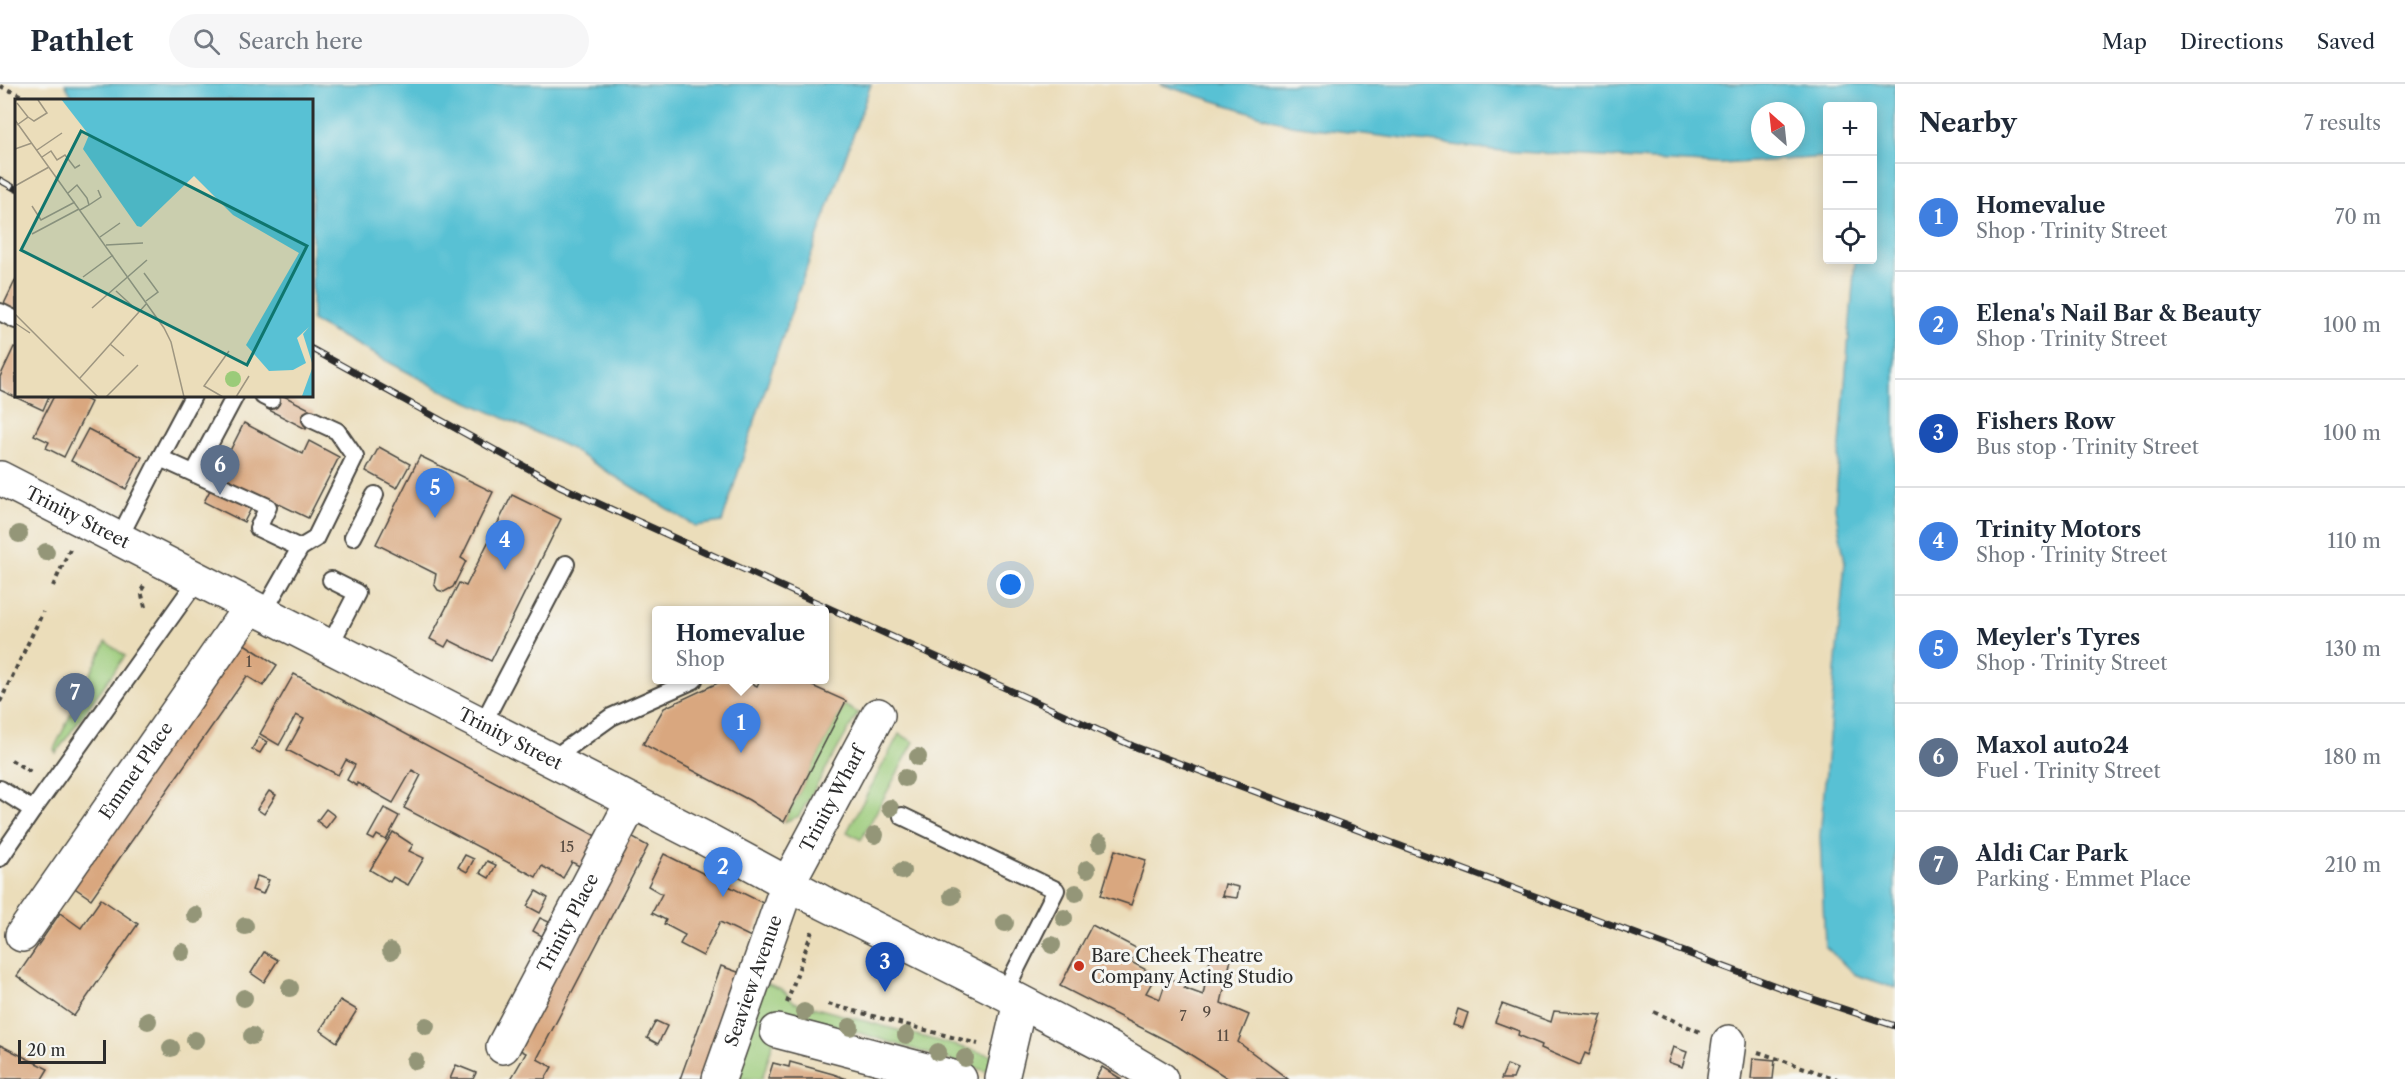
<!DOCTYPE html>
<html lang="en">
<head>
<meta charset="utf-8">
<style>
  body { margin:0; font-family:"Libre Caslon Text",serif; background:#f6f6f7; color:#1f2937 }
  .controls { position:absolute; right:18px; top:18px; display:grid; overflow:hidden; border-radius:6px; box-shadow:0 3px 15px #0003 }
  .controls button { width:54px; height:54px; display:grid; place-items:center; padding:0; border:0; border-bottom:2px solid #e0e1e3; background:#fff; color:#1f2937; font:30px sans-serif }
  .compass { position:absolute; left:1751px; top:18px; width:54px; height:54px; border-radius:50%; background:#fff; box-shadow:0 3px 15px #0003; rotate:333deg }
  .scale { position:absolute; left:18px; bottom:15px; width:88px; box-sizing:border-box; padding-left:6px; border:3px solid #2b2b2b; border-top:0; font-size:16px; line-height:21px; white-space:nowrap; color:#2b2b2b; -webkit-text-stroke:4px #f6f6f2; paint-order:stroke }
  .you { position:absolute; left:1011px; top:501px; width:21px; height:21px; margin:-15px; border:4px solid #fff; border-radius:50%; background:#1a73e8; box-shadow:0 0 0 9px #1a73e833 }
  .badge { display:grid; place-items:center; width:39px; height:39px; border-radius:50%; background:#c8321e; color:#fff; font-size:20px; font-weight:700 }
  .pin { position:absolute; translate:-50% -50px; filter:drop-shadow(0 2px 3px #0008) }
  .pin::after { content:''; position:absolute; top:32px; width:21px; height:18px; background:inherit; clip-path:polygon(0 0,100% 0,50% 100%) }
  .popup { position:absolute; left:652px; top:522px; width:177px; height:78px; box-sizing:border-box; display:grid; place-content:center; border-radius:6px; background:#fff; filter:drop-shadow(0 2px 4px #0005); font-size:20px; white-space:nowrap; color:#747a83 }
  .popup b { font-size:22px; color:#1f2937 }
  .popup::after { content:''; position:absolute; left:50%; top:100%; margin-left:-12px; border:12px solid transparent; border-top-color:#fff }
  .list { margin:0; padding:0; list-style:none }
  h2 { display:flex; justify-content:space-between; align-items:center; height:78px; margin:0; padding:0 24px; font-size:26px }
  h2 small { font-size:20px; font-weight:400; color:#747a83 }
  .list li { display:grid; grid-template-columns:39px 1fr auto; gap:18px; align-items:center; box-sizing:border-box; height:108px; padding:0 24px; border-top:2px solid #e0e1e3 }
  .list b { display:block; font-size:22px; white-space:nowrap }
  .list p { margin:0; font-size:20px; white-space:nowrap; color:#747a83 }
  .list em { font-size:20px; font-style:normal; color:#747a83 }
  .icon { flex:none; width:33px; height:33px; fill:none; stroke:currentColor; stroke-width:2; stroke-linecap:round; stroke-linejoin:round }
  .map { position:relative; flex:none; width:1895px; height:995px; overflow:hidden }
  header { display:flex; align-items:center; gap:36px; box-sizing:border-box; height:84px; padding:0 30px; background:#fff; border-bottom:2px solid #e0e1e3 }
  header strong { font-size:28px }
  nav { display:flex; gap:33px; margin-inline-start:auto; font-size:21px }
  .search { width:420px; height:54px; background:#f6f6f7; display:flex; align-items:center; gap:15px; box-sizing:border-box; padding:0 21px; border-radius:33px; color:#747a83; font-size:22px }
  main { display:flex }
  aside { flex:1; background:#fff }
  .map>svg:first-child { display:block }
  .green { fill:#9bcb79; stroke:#637b52; stroke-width:1.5 }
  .water { fill:#58c1d4; stroke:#427680; stroke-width:1.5; fill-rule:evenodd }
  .building { fill:#d9a77f }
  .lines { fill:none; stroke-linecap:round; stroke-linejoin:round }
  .lane-casing { stroke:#484640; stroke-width:20 }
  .street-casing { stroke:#484640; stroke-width:36 }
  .secondary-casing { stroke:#484640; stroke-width:36 }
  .path { stroke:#484640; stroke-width:4; stroke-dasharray:4.5 4.5; stroke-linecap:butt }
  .lane { stroke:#fff; stroke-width:16 }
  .street { stroke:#fff; stroke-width:33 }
  .secondary { stroke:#fff; stroke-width:33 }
  .rail-casing { stroke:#2b2b2b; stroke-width:7 }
  .rail { stroke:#f6f6f2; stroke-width:4.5; stroke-dasharray:14; stroke-linecap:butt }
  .tree { fill:#949678 }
  .poi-dot { fill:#c8321e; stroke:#f6f6f2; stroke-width:2 }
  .labels { text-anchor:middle; stroke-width:6; stroke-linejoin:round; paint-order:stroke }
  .number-label { font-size:15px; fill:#564a40 }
  .street-label { font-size:18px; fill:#2b2b2b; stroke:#f6f6f2 }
  .poi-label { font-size:18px; fill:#2b2b2b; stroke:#f6f6f2; text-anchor:start }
  .inset-road { fill:none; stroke:#9e9681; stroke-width:1.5 }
  .view { fill:#0f766e; fill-opacity:0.15; stroke:#0f766e; stroke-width:3 }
  .inset-edge { fill:none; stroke:#2b2b2b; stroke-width:3 }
</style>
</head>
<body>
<header>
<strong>Pathlet</strong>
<div class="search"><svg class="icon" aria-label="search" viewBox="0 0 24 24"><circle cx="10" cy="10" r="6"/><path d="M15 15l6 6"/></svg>Search here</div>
<nav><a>Map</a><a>Directions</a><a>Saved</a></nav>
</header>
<main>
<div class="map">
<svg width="1895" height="995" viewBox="0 0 1895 995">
  <rect width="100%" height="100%" fill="#f6f6f2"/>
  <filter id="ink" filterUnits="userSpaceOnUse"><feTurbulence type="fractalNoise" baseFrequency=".0167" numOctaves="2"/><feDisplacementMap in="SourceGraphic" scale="12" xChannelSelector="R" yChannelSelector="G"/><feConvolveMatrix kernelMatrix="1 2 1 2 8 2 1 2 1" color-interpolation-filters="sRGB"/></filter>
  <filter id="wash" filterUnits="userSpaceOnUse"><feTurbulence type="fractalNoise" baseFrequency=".008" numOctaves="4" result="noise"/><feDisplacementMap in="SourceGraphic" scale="24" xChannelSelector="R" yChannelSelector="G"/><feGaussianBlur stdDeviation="1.35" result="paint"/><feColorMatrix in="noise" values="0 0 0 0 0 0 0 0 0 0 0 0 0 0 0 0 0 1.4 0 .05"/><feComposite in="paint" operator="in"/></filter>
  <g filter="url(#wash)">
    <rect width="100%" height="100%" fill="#ebddba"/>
    <g class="green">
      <polygon points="106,558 125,572 56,669 54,665"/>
      <polygon points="844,621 858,629 799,732 784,738"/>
      <polygon points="899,650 914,658 861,756 847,748"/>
      <polygon points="758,896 783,906 794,918 994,972 989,988 790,928 786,944 774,955 762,995 723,995"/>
    </g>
    <g class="water">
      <polygon points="65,0 871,0 778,266 722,438 695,442 566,362 439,305 312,237 312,16 74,16"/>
      <path d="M1160,0H1895V904L1854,890L1825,862L1820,752L1845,478L1835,424L1855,176H1872V22H1828L1827,73L1720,80L1502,67L1291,41ZM1760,27H1796V63H1760Z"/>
    </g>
    <g id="blocks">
      <g class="building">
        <polygon points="16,195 16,229 3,222"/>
        <polygon points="14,263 16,264 16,312 49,312 43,326 0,306 0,293"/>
        <polygon points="54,312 80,312 91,318 64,373 46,364 49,358 34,351"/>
        <polygon points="273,312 284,312 315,328 306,345 267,325"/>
        <polygon points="244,339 303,370 309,357 339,373 308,434 277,419 272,428 254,419 244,438 204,418"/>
        <polygon points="88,345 142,373 126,405 71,377"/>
        <polygon points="379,363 410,380 397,404 366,387"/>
        <polygon points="420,372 493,408 461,474 466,477 453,503 444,508 438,506 434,500 436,490 376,460"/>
        <polygon points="512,411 561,435 491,577 449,556 445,563 430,555 459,499 466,502"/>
        <polygon points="235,554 277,581 263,602 247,592 91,815 66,798"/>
        <polygon points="294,590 607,758 590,788 572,778 563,794 542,782 536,793 404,724 421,691 412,686 393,719 357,699 357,702 347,696 355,681 346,676 338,691 319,681 318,682 287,666 304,635 296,631 279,661 260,650"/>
        <polygon points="724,596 745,596 757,602 760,596 799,596 846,617 784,738 749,716 643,660 664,624"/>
        <polygon points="259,653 267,658 260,669 252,665"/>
        <polygon points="269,707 276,711 264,730 257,725"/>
        <polygon points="384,724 399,732 386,756 377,751 374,756 368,753"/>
        <polygon points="326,725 335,732 326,744 317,737"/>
        <polygon points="393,748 413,761 409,767 424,774 408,801 393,793 390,798 370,786"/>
        <polygon points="622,748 648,762 537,975 552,983 545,995 511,995 526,969 510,961"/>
        <polygon points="1115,766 1146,776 1131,821 1101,811"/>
        <polygon points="664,770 767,821 751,853 720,838 703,872 680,860 685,851 664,840 666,836 652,829 662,810 648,802"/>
        <polygon points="465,771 474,775 467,788 458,783"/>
        <polygon points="487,777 496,781 489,794 480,789"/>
        <polygon points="257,792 269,796 263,810 252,806"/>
        <polygon points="1225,800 1239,803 1237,814 1222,812"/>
        <polygon points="536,807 548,814 540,829 527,822"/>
        <polygon points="101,815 138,840 74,932 17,892 60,829 81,844"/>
        <polygon points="540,834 549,838 542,852 533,847"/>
        <polygon points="1092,841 1138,865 1131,878 1156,891 1146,909 1160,915 1167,894 1186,900 1184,904 1203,911 1211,870 1231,875 1221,919 1249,931 1238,958 1288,995 1229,995 1177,962 1060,902"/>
        <polygon points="264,868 278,876 264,898 251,889"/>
        <polygon points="721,882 749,892 712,995 680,995"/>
        <polygon points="340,916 357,926 337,958 320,946"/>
        <polygon points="1502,920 1551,938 1554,927 1602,931 1589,971 1585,969 1580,981 1541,964 1542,961 1518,951 1519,947 1495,938"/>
        <polygon points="1458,925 1468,929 1463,944 1453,941"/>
        <polygon points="656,937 667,942 658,960 647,954"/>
        <polygon points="0,961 48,985 42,995 0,995"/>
        <polygon points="1673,963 1687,968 1682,983 1668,978"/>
        <polygon points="1753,974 1775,976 1773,995 1751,995"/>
        <polygon points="790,978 833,990 847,995 768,995 773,979 789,983"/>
        <polygon points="456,981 476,989 473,995 450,995"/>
        <polygon points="1507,981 1517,985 1513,995 1501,995"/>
        <polygon points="1102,983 1118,993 1122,995 1095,995"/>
      </g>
    </g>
  </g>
  <g filter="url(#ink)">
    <use href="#blocks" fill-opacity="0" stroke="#484640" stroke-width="1.5"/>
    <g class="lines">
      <defs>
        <g id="lane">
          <polyline points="0,228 16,236"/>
          <polyline points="263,312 271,316"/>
          <polyline points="160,374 193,312"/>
          <polyline points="194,389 235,312"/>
          <polyline points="353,453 375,411"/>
          <polyline points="119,454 160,374 268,423 258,444 300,464 263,529"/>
          <polyline points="300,464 315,455 355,373 337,347 311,335"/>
          <polyline points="329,563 357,509 331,496"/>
          <polyline points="482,641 566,480"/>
          <polyline points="551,676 611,633 694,596"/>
          <polyline points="0,705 33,726 198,495"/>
          <polyline points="902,732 1056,806 1004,909"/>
          <polyline points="0,774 33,726"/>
        </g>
        <g id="street">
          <path id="s1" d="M22,851L250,523"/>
          <polyline points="777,947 960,995"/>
          <path id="s2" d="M503,963L632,718"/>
          <path id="s3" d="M719,995L788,799L878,631"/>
          <polyline points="1002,995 1020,918"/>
          <polyline points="1724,995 1729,958"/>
        </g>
        <g id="secondary">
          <path id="s4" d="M0,394L704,754L822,818L1004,909L1109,964L1161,995"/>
        </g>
      </defs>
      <use href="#lane" class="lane-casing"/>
      <use href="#street" class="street-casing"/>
      <use href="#secondary" class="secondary-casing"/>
      <g class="path">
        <polyline points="0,2 31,16"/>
        <polyline points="53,502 70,465"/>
        <polyline points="144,502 141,507 146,527"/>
        <polyline points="0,618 43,528"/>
        <polyline points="11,676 31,688"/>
        <polyline points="787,919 812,847"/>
        <polyline points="828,920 978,960"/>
        <polyline points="1654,928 1700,948"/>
        <polyline points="1758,968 1837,995"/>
      </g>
      <use href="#lane" class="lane"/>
      <use href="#street" class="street"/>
      <use href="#secondary" class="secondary"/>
      <defs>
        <g id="rail">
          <polyline points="0,96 16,105"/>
          <polyline points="312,265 560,402 1133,662 1789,907 1895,942"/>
        </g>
      </defs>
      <use href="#rail" class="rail-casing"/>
      <use href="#rail" class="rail"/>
    </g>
    <g class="tree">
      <circle cx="19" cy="450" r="9"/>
      <circle cx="46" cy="468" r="9"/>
      <circle cx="918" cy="673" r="9"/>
      <circle cx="905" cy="694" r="9"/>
      <circle cx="890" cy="724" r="9"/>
      <circle cx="875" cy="751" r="9"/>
      <circle cx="1100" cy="759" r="9"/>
      <circle cx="1087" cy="785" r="9"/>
      <circle cx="902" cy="787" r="9"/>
      <circle cx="1076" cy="809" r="9"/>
      <circle cx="952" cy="812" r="9"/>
      <circle cx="195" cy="831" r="9"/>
      <circle cx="1064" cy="834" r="9"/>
      <circle cx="1005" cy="839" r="9"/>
      <circle cx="245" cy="842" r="9"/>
      <circle cx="1052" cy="861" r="9"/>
      <circle cx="391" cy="867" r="9"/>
      <circle cx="182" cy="868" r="9"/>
      <circle cx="290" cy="904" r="9"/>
      <circle cx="244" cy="914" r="9"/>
      <circle cx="804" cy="928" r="9"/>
      <circle cx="148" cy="937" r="9"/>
      <circle cx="426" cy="942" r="9"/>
      <circle cx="850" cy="943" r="9"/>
      <circle cx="906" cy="951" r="9"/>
      <circle cx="252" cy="952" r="9"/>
      <circle cx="195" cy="956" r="9"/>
      <circle cx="171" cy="964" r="9"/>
      <circle cx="938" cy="968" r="9"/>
      <circle cx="965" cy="974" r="9"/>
      <circle cx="415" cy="977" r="9"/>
    </g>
  </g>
  <circle class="poi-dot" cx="1079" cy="882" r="6"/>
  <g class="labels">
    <g class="number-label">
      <text x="249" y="583">1</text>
      <text x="567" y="768">15</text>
      <text x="1207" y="933">9</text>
      <text x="1183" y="937">7</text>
      <text x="1223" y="957">11</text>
    </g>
    <g class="street-label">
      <text dy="6" stroke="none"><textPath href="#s4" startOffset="87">Trinity Street</textPath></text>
      <text dy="6" stroke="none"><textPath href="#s4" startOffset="573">Trinity Street</textPath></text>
      <text dy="6" stroke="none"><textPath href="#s1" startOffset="200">Emmet Place</textPath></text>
      <text dy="6" stroke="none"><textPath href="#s3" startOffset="303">Trinity Wharf</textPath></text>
      <text dy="6" stroke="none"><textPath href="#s2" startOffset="140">Trinity Place</textPath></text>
      <text dy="6" stroke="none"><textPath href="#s3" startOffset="104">Seaview Avenue</textPath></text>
    </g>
    <g class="poi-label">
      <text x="1091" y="878">Bare Cheek Theatre<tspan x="1091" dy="21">Company Acting Studio</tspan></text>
    </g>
  </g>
  <g transform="translate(15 15)">
    <rect width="298" height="298" fill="#ebddba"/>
    <path d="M210 280a8 8 0 1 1 16 0a8 8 0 1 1-16 0Z" fill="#9bcb79"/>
    <path d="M46,0H298V298L287,297L298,267L288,235L294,228L282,239L291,264L278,271L254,272L231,246L284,154L218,116L179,77L126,128L122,127L68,50L74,36Z" fill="#58c1d4"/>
    <path class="inset-road" d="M13,18L19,22L32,14L23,1M0,21L149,229L156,243L169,298M2,26L13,18L2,4M0,50L17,44M22,51L47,34M27,58L36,52L42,61L50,56L60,69L65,66M0,87L34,68M53,94L62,86L72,99L74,106L65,111M74,106L86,98L83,91M17,107L26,121L60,103M17,135L64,110M85,138L105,124M91,146L128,144M129,174L143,193L131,202M68,178L98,156M101,192L124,213M77,209L132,161M0,215L83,298M0,224L15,234M95,245L109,257M65,279L132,204M91,298L123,266M208,298L189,287L214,252M221,298L234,277"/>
    <path class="view" d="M66,32L292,147L232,266L6,151Z"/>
    <rect width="298" height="298" class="inset-edge"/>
  </g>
</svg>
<div class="controls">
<button>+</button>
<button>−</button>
<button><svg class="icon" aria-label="locate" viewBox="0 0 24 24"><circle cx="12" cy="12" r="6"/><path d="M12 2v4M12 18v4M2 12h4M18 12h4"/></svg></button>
</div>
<svg class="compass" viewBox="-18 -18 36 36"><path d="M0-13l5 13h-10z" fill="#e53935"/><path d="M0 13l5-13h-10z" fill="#747a83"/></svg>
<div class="scale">20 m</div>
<div class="you"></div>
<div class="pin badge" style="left:741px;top:669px;background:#3f7fe0">1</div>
<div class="popup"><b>Homevalue</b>Shop</div>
<div class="pin badge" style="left:723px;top:813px;background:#3f7fe0">2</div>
<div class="pin badge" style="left:885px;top:908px;background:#1a4fb4">3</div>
<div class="pin badge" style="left:505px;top:486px;background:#3f7fe0">4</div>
<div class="pin badge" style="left:435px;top:434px;background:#3f7fe0">5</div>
<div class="pin badge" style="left:220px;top:411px;background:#5c6f8a">6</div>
<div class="pin badge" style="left:75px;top:639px;background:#5c6f8a">7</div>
</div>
<aside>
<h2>Nearby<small>7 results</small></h2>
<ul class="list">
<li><span class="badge" style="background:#3f7fe0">1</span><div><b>Homevalue</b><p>Shop · Trinity Street</p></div><em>70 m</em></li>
<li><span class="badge" style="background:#3f7fe0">2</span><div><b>Elena's Nail Bar &amp; Beauty</b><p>Shop · Trinity Street</p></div><em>100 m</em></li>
<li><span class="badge" style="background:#1a4fb4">3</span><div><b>Fishers Row</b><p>Bus stop · Trinity Street</p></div><em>100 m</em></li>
<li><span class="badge" style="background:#3f7fe0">4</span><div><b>Trinity Motors</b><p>Shop · Trinity Street</p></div><em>110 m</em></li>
<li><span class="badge" style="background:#3f7fe0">5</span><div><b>Meyler's Tyres</b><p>Shop · Trinity Street</p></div><em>130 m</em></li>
<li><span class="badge" style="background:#5c6f8a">6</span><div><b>Maxol auto24</b><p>Fuel · Trinity Street</p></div><em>180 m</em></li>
<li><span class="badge" style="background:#5c6f8a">7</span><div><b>Aldi Car Park</b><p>Parking · Emmet Place</p></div><em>210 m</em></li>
</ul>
</aside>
</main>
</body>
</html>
